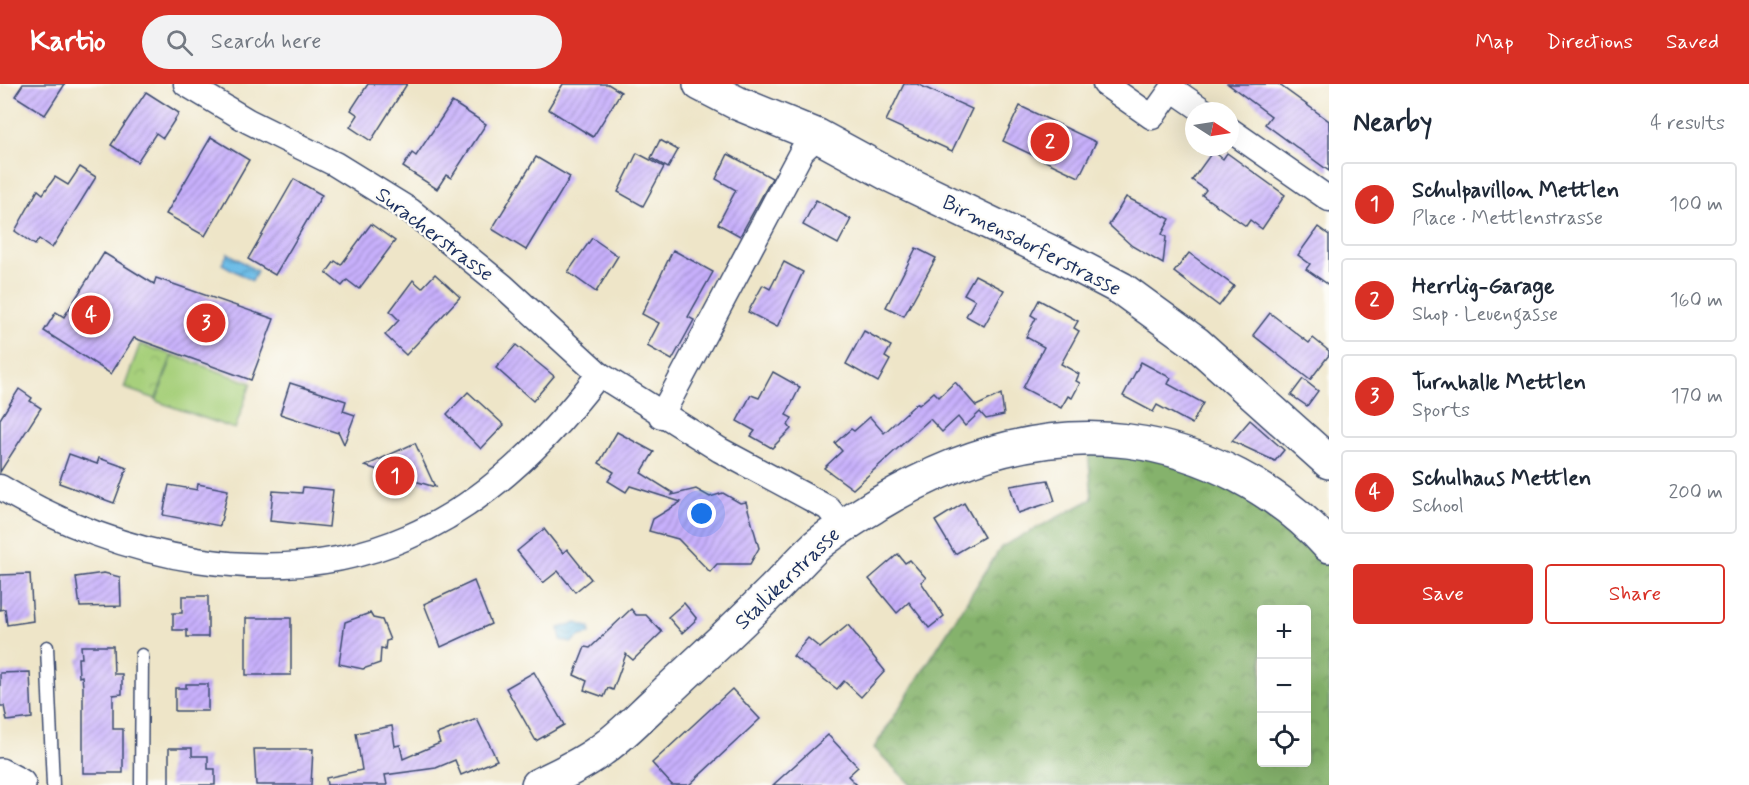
<!DOCTYPE html>
<html lang="en">
<head>
<meta charset="utf-8">
<style>
  body { margin:0; font-family:Mynerve,sans-serif; background:#f2f2f3; color:#1f2937 }
  .controls { position:absolute; right:18px; bottom:18px; display:grid; overflow:hidden; border-radius:6px; box-shadow:0 6px 24px #0002 }
  .controls button { width:54px; height:54px; display:grid; place-items:center; padding:0; border:0; border-bottom:2px solid #e0e1e3; background:#fff; color:#1f2937; font:30px sans-serif }
  .compass { position:absolute; left:1185px; top:18px; width:54px; height:54px; border-radius:50%; background:#fff; box-shadow:0 6px 24px #0002; rotate:102deg }
  .you { position:absolute; left:702px; top:430px; width:21px; height:21px; margin:-15px; border:4px solid #fff; border-radius:50%; background:#1a73e8; box-shadow:0 0 0 9px #1a73e833 }
  .badge { display:grid; place-items:center; width:39px; height:39px; border-radius:50%; background:#d93025; color:#fff; font-size:20px; font-weight:700 }
  .pin { position:absolute; translate:-50% -50%; border:3px solid #fff; box-shadow:0 2px 6px #0006 }
  .list { margin:0; padding:0; list-style:none }
  h2 { display:flex; justify-content:space-between; align-items:center; height:78px; margin:0; padding:0 24px; font-size:26px }
  h2 small { font-size:20px; font-weight:400; color:#747a83 }
  .list li { display:grid; grid-template-columns:39px 1fr auto; gap:18px; align-items:center; box-sizing:border-box; height:84px; margin:0 12px 12px; padding:0 12px; border:2px solid #e0e1e3; border-radius:6px }
  .list b { display:block; font-size:22px; white-space:nowrap }
  .list p { margin:0; font-size:20px; white-space:nowrap; color:#747a83 }
  .list em { font-size:20px; font-style:normal; color:#747a83 }
  .actions { display:flex; gap:12px; padding:18px 24px }
  .actions a { flex:1; padding:14px 0; border:2px solid #d93025; border-radius:6px; text-align:center; font-size:21px; color:#d93025 }
  .actions .main { background:#d93025; color:#fff }
  .icon { flex:none; width:33px; height:33px; fill:none; stroke:currentColor; stroke-width:2; stroke-linecap:round; stroke-linejoin:round }
  .map { position:relative; flex:none; width:1329px; height:701px; overflow:hidden }
  header { display:flex; align-items:center; gap:36px; box-sizing:border-box; height:84px; padding:0 30px; background:#d93025; color:#fff }
  header strong { font-size:28px }
  nav { display:flex; gap:33px; margin-inline-start:auto; font-size:21px }
  .search { width:420px; height:54px; background:#f2f2f3; display:flex; align-items:center; gap:15px; box-sizing:border-box; padding:0 21px; border-radius:33px; color:#747a83; font-size:22px }
  main { display:flex }
  aside { flex:1; background:#fff }
  .map>svg:first-child { display:block }
  .grass { fill:#a7d07c; stroke:#61806d; stroke-width:1.5 }
  .forest { fill:url(#forest-crowns); stroke:#507065; stroke-width:1.5; fill-rule:evenodd }
  .park { fill:url(#park-crowns); stroke:#61806d; stroke-width:1.5 }
  .water { fill:url(#water-waves); stroke:#4275a2; stroke-width:1.5 }
  .building { fill:url(#building-hatch) }
  .lines { fill:none; stroke-linecap:round; stroke-linejoin:round }
  .service-casing { stroke:#3b4a6e; stroke-width:15 }
  .minor-casing { stroke:#3b4a6e; stroke-width:27 }
  .secondary-casing { stroke:#3b4a6e; stroke-width:36 }
  .service { stroke:#fff; stroke-width:12 }
  .minor { stroke:#fff; stroke-width:24 }
  .secondary { stroke:#fff; stroke-width:33 }
  .labels { text-anchor:middle; stroke-width:4.5; stroke-linejoin:round; paint-order:stroke }
  .street-label { font-size:21px; fill:#1b2f5e; stroke:#fdfcf7 }
</style>
</head>
<body>
<header>
<strong>Kartio</strong>
<div class="search"><svg class="icon" aria-label="search" viewBox="0 0 24 24"><circle cx="10" cy="10" r="6"/><path d="M15 15l6 6"/></svg>Search here</div>
<nav><a>Map</a><a>Directions</a><a>Saved</a></nav>
</header>
<main>
<div class="map">
<svg width="1329" height="701" viewBox="0 0 1329 701">
  <defs>
    <pattern id="forest-crowns" width="20" height="18" patternUnits="userSpaceOnUse" patternTransform="scale(1.5)"><rect width="20" height="18" fill="#85b26c"/><path d="M2 6a3 3 0 1 1 6 0M12 15a3 3 0 1 1 6 0" fill="none" stroke="#6c915c"/></pattern>
    <pattern id="park-crowns" width="20" height="18" patternUnits="userSpaceOnUse" patternTransform="scale(1.5)"><rect width="20" height="18" fill="#a7d07c"/><path d="M2 6a3 3 0 1 1 6 0M12 15a3 3 0 1 1 6 0" fill="none" stroke="#8fb36e"/></pattern>
    <pattern id="water-waves" width="16" height="10" patternUnits="userSpaceOnUse" patternTransform="scale(1.5)"><rect width="16" height="10" fill="#6abbe6"/><path d="M0 5q4-4 8 0t8 0" fill="none" stroke="#5698be"/></pattern>
    <pattern id="building-hatch" width="6" height="6" patternUnits="userSpaceOnUse" patternTransform="scale(1.5)"><rect width="6" height="6" fill="#c8b0fc"/><path d="M-1 1l2-2M0 6l6-6M5 7l2-2" fill="none" stroke="#a290cf"/></pattern>
  </defs>
  <rect width="100%" height="100%" fill="#fdfcf7"/>
  <filter id="ink" filterUnits="userSpaceOnUse"><feTurbulence type="fractalNoise" baseFrequency=".0167" numOctaves="2"/><feDisplacementMap in="SourceGraphic" scale="12" xChannelSelector="R" yChannelSelector="G"/><feConvolveMatrix kernelMatrix="1 2 1 2 8 2 1 2 1" color-interpolation-filters="sRGB"/></filter>
  <filter id="wash" filterUnits="userSpaceOnUse"><feTurbulence type="fractalNoise" baseFrequency=".008" numOctaves="4" result="noise"/><feDisplacementMap in="SourceGraphic" scale="24" xChannelSelector="R" yChannelSelector="G"/><feGaussianBlur stdDeviation="1.35" result="paint"/><feColorMatrix in="noise" values="0 0 0 0 0 0 0 0 0 0 0 0 0 0 0 0 0 1.4 0 .05"/><feComposite in="paint" operator="in"/></filter>
  <g filter="url(#wash)">
    <rect width="100%" height="100%" fill="#eee5c8"/>
    <polygon class="grass" points="173,271 251,299 235,345 156,317"/>
    <path class="forest" d="M1087,354L1170,365L1329,462V701H911L874,664L1001,463L1092,415ZM1262,526H1306V678H1262Z"/>
    <polygon class="park" points="140,260 172,271 156,315 124,304"/>
    <g class="water">
      <polygon points="228,169 257,187 252,197 222,180"/>
      <polygon points="577,539 590,544 590,550 580,552 571,559 561,556 559,544"/>
    </g>
    <g id="blocks">
      <g class="building">
        <polygon points="23,0 65,0 45,31 15,12"/>
        <polygon points="368,0 407,0 371,57 350,43 358,31 351,26"/>
        <polygon points="563,0 608,0 621,8 593,53 548,25"/>
        <polygon points="904,0 917,0 972,25 952,67 886,37"/>
        <polygon points="1228,0 1278,0 1329,37 1329,87 1265,40 1271,32"/>
        <polygon points="146,8 179,29 163,54 156,49 137,78 111,61"/>
        <polygon points="452,18 486,40 451,94 446,91 437,105 403,83 412,69 416,72"/>
        <polygon points="1020,22 1096,58 1079,93 1003,57"/>
        <polygon points="211,53 249,76 205,152 166,130"/>
        <polygon points="660,56 678,66 668,84 651,74"/>
        <polygon points="1213,67 1223,75 1227,69 1285,111 1262,145 1250,136 1246,142 1202,111 1206,106 1192,96"/>
        <polygon points="637,69 664,83 643,122 618,108"/>
        <polygon points="728,70 772,94 740,152 718,140 736,106 716,95"/>
        <polygon points="536,73 570,93 526,166 492,145"/>
        <polygon points="80,83 96,93 52,164 39,155 35,161 15,147 38,106 43,110 55,93 68,101"/>
        <polygon points="294,95 322,111 275,191 248,175"/>
        <polygon points="1126,113 1170,135 1162,150 1166,153 1163,180 1132,162 1109,141"/>
        <polygon points="816,116 851,135 838,160 803,141"/>
        <polygon points="371,140 395,157 359,205 347,196 342,202 326,189 335,177 341,181"/>
        <polygon points="1318,143 1329,151 1329,201 1306,185 1310,180 1298,171"/>
        <polygon points="592,154 618,172 596,208 568,188"/>
        <polygon points="916,164 936,174 904,232 886,223"/>
        <polygon points="673,166 713,188 688,233 694,236 672,276 647,262 659,239 642,230"/>
        <polygon points="104,169 154,200 156,194 274,235 251,296 134,254 111,290 44,247 56,228 64,233"/>
        <polygon points="1189,169 1234,202 1219,222 1174,188"/>
        <polygon points="784,178 803,188 777,243 748,228 763,201 770,205"/>
        <polygon points="435,190 460,213 406,271 385,251 399,236 390,227 413,196 422,204"/>
        <polygon points="975,191 1004,206 984,242 966,232 975,216 964,210"/>
        <polygon points="1039,216 1078,237 1074,244 1079,247 1061,280 1079,290 1076,297 1080,299 1072,314 1068,312 1061,324 1023,304 1044,263 1026,253 1036,234 1031,231"/>
        <polygon points="1270,229 1309,259 1313,254 1329,267 1329,271 1310,296 1253,251"/>
        <polygon points="864,247 891,262 885,273 890,276 878,298 846,280"/>
        <polygon points="516,261 554,292 533,317 496,284"/>
        <polygon points="1141,278 1171,294 1168,300 1203,319 1192,340 1157,321 1153,328 1123,312"/>
        <polygon points="773,288 800,303 786,331 792,334 788,341 791,345 772,364 751,352 755,347 737,337 751,311 759,314"/>
        <polygon points="1303,295 1318,307 1307,322 1291,311"/>
        <polygon points="955,298 976,322 1001,310 1004,331 986,335 980,328 965,342 958,333 942,348 930,335 853,405 824,384 842,367 835,359 851,345 854,347 870,333 884,349 917,319 919,321 934,308 939,313"/>
        <polygon points="290,299 346,317 343,327 355,331 344,360 338,347 338,349 280,330"/>
        <polygon points="19,305 32,314 30,317 41,324 0,388 0,335"/>
        <polygon points="468,308 504,341 481,365 447,330"/>
        <polygon points="1250,336 1284,366 1275,377 1232,357"/>
        <polygon points="617,348 654,368 641,389 673,409 672,411 696,405 710,413 723,409 740,419 746,418 759,464 750,480 717,480 710,488 678,455 649,447 653,435 681,418 630,402 626,408 608,397 614,388 599,379"/>
        <polygon points="415,359 435,403 365,382"/>
        <polygon points="69,370 97,380 99,374 127,384 114,419 59,399"/>
        <polygon points="1048,396 1055,417 1018,429 1010,402"/>
        <polygon points="198,400 228,406 220,442 163,431 169,401 197,406"/>
        <polygon points="303,403 333,406 329,443 270,437 273,407 302,409"/>
        <polygon points="964,419 984,453 955,470 935,437"/>
        <polygon points="544,445 563,469 567,465 591,495 575,508 558,487 543,499 517,467"/>
        <polygon points="898,470 905,479 910,476 926,494 921,498 944,532 929,544 909,518 897,529 869,495"/>
        <polygon points="104,489 120,493 121,522 80,523 76,493"/>
        <polygon points="30,490 33,537 7,541 5,525 0,526 0,491"/>
        <polygon points="474,497 491,540 441,563 424,520"/>
        <polygon points="182,512 208,512 208,553 187,553 187,546 173,546 173,529 182,529"/>
        <polygon points="684,519 697,535 682,549 668,533"/>
        <polygon points="631,525 636,531 646,531 662,548 633,576 626,570 613,606 608,604 604,613 584,606 587,597 574,591 585,563 590,564"/>
        <polygon points="370,529 373,534 382,536 390,556 386,557 385,565 381,564 380,579 363,585 339,580 345,538"/>
        <rect x="246" y="534" width="45" height="57"/>
        <polygon points="848,541 885,587 861,613 844,597 837,605 793,572 808,554 820,564"/>
        <polygon points="81,562 113,562 114,590 122,590 122,610 113,611 113,645 123,645 123,689 83,689 83,603 82,592 79,593 78,574 82,574"/>
        <polygon points="30,588 32,634 7,637 4,622 0,622 0,589"/>
        <polygon points="534,588 564,641 536,657 506,604"/>
        <polygon points="186,600 208,600 208,627 175,627 175,604 186,604"/>
        <polygon points="732,605 760,635 689,701 672,701 652,679"/>
        <polygon points="477,635 497,676 461,691 455,676 436,684 385,691 387,701 327,701 326,694 362,686 356,649 392,642 395,662 400,661 403,675 440,659 437,650"/>
        <polygon points="828,651 858,683 848,692 857,701 773,701"/>
        <polygon points="169,664 192,664 192,672 208,672 208,685 215,685 215,701 169,701"/>
        <polygon points="254,665 313,665 311,701 256,701"/>
      </g>
    </g>
  </g>
  <g filter="url(#ink)">
    <use href="#blocks" fill-opacity="0" stroke="#3b4a6e" stroke-width="1.5"/>
    <g class="lines">
      <defs>
        <g id="service">
          <polyline points="47,563 53,701"/>
          <polyline points="141,701 142,571"/>
        </g>
        <g id="minor">
          <polyline points="186,0 248,37 335,80 411,127 503,202 599,290 720,366 828,424 842,441"/>
          <polyline points="1105,0 1152,33 1172,5 1204,27"/>
          <polyline points="1230,46 1329,115"/>
          <polyline points="661,332 802,67 818,52"/>
          <path d="M0,403C117,475 278,510 408,453C485,420 549,356 599,290"/>
        </g>
        <g id="secondary">
          <polyline points="700,0 737,19 818,52 888,90 1061,173 1122,205 1196,259 1329,378"/>
          <polyline points="0,691 19,701"/>
          <path d="M538,701C559,691 581,681 600,667C622,652 640,632 660,614C695,580 732,548 766,513C783,497 798,479 815,463C835,446 856,434 878,420C954,374 1038,346 1128,357C1204,367 1278,405 1329,462"/>
        </g>
      </defs>
      <use href="#service" class="service-casing"/>
      <use href="#minor" class="minor-casing"/>
      <use href="#secondary" class="secondary-casing"/>
      <use href="#service" class="service"/>
      <use href="#minor" class="minor"/>
      <use href="#secondary" class="secondary"/>
    </g>
  </g>
  <g class="labels">
    <g class="street-label">
      <text transform="translate(435 150) rotate(37)" y="7">Suracherstrasse</text>
      <text transform="translate(1032 161) rotate(27)" y="7">Birmensdorferstrasse</text>
      <text transform="translate(787 494) rotate(-44)" y="7">Stallikerstrasse</text>
    </g>
  </g>
</svg>
<div class="controls">
<button>+</button>
<button>−</button>
<button><svg class="icon" aria-label="locate" viewBox="0 0 24 24"><circle cx="12" cy="12" r="6"/><path d="M12 2v4M12 18v4M2 12h4M18 12h4"/></svg></button>
</div>
<svg class="compass" viewBox="-18 -18 36 36"><path d="M0-13l5 13h-10z" fill="#e53935"/><path d="M0 13l5-13h-10z" fill="#747a83"/></svg>
<div class="you"></div>
<div class="pin badge" style="left:395px;top:392px">1</div>
<div class="pin badge" style="left:1050px;top:58px">2</div>
<div class="pin badge" style="left:206px;top:239px">3</div>
<div class="pin badge" style="left:91px;top:231px">4</div>
</div>
<aside>
<h2>Nearby<small>4 results</small></h2>
<ul class="list">
<li><span class="badge">1</span><div><b>Schulpavillon Mettlen</b><p>Place · Mettlenstrasse</p></div><em>100 m</em></li>
<li><span class="badge">2</span><div><b>Herrlig-Garage</b><p>Shop · Leuengasse</p></div><em>160 m</em></li>
<li><span class="badge">3</span><div><b>Turnhalle Mettlen</b><p>Sports</p></div><em>170 m</em></li>
<li><span class="badge">4</span><div><b>Schulhaus Mettlen</b><p>School</p></div><em>200 m</em></li>
</ul>
<div class="actions"><a class="main">Save</a><a>Share</a></div>
</aside>
</main>
</body>
</html>
